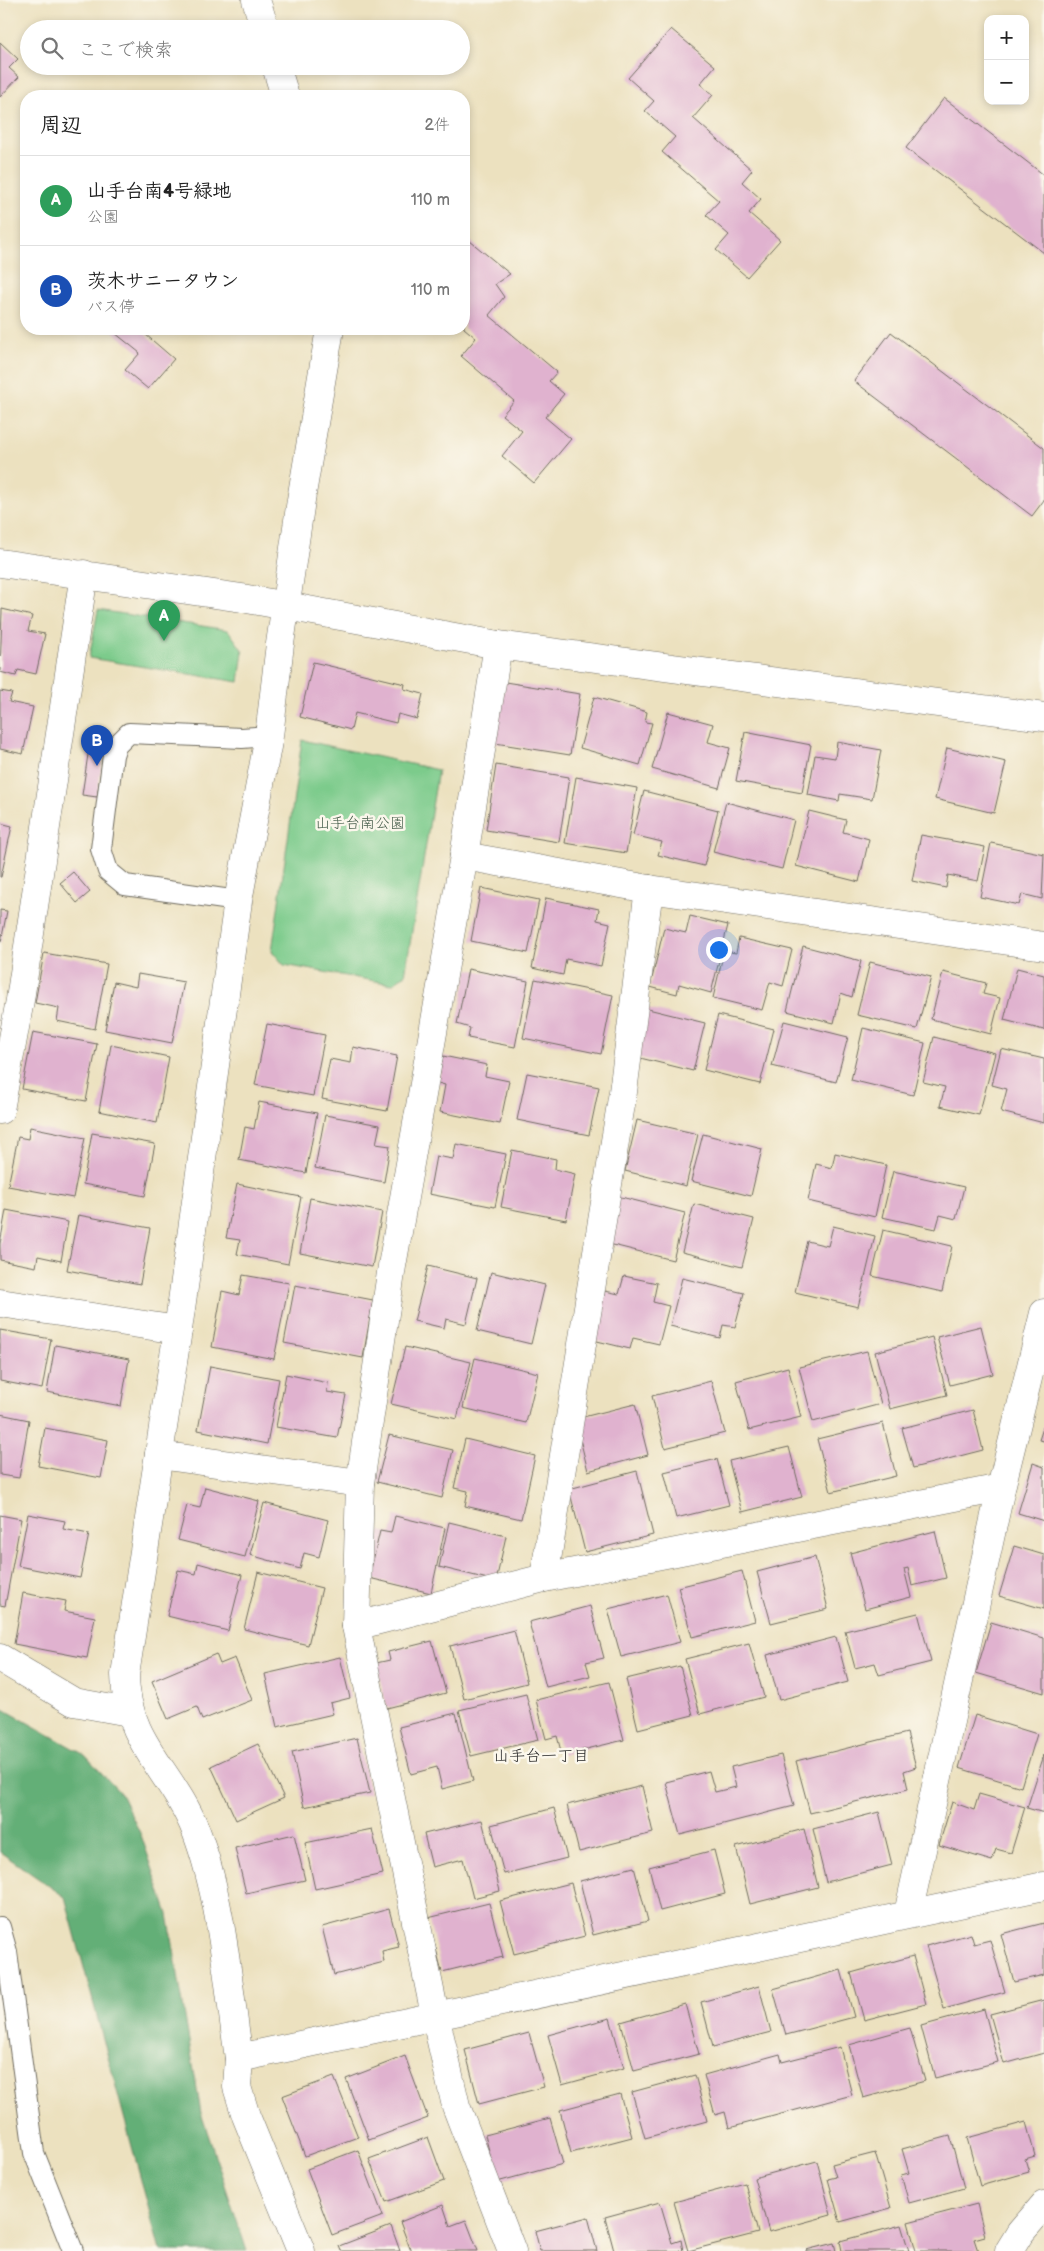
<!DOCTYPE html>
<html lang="ja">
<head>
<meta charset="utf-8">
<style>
  body { margin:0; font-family:"Balsamiq Sans","Klee One",sans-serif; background:#f2f2f2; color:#222 }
  .controls { position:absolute; right:15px; top:15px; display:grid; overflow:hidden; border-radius:10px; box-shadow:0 2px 8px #0003 }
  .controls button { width:45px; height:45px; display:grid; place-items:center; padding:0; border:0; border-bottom:1px solid #e0e0e0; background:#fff; color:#222; font:25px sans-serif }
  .you { position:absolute; left:718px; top:949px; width:18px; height:18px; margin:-12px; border:4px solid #fff; border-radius:50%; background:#1a73e8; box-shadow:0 0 0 8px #1a73e833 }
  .badge { display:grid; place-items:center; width:32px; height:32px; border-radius:50%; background:#1f6fb2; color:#fff; font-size:16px; font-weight:700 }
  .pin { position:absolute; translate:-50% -41px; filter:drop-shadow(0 1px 2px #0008) }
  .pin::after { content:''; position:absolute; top:26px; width:18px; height:15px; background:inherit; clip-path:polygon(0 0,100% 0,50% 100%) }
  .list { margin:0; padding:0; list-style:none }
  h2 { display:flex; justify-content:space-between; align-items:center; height:65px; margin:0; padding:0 20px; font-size:21px }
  h2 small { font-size:16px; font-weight:400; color:#767676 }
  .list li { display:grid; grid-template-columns:32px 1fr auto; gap:15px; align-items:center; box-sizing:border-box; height:90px; padding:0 20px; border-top:1px solid #e0e0e0 }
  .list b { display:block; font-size:19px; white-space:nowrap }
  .list p { margin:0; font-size:16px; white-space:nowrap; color:#767676 }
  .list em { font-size:16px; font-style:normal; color:#767676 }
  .icon { flex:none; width:28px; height:28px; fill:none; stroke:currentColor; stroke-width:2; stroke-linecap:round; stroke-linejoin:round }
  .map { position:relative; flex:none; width:1044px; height:2251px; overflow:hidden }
  .search { position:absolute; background:#fff; box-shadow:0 2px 8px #0003; left:20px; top:20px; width:450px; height:55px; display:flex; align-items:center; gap:12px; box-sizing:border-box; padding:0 18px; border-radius:28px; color:#767676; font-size:19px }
  .panel { position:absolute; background:#fff; box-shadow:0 2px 8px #0003; left:20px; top:90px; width:450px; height:245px; border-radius:20px }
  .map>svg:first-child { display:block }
  .green { fill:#7bcb8b; stroke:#537b5b }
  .forest { fill:#64af77; stroke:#486d51 }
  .building { fill:#e0b2cf }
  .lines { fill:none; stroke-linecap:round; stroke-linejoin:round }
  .service-casing { stroke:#6f6b5f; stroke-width:22 }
  .minor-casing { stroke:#6f6b5f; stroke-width:29 }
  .tertiary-casing { stroke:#6f6b5f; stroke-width:29 }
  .service { stroke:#fff; stroke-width:20 }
  .minor { stroke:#fff; stroke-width:28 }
  .tertiary { stroke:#fff; stroke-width:28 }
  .labels { text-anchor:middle; stroke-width:5; stroke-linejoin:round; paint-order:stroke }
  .park-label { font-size:15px; fill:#435b48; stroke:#fbf7ec }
  .neighbourhood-label { font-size:16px; fill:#2b2b2b; stroke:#fbf7ec }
</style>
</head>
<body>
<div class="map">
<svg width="1044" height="2251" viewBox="0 0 1044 2251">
  <rect width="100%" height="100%" fill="#fbf7ec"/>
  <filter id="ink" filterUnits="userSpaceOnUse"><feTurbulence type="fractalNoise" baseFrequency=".02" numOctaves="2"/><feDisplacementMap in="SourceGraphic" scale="10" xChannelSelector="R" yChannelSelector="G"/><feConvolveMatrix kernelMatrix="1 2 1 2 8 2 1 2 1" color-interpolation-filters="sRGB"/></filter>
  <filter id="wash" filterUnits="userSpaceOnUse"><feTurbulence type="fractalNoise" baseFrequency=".0096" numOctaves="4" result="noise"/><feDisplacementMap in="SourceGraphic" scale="20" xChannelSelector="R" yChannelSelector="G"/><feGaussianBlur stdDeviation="1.12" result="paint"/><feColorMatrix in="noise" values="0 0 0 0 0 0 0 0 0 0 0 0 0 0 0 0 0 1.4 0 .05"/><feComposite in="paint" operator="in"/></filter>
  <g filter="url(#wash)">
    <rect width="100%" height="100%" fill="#ece1bf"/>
    <g class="green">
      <polygon points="98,610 228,630 243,651 239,682 89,658"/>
      <polygon points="302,740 438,770 405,975 392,984 284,965 272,951"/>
    </g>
    <polygon class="forest" points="0,1707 85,1755 121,1794 141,1835 168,1914 201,2113 247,2251 160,2251 65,1897 0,1852"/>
    <g id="blocks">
      <g class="building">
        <polygon points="671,29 715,66 700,84 713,95 693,118 752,170 742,182 761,199 749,213 780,240 747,277 716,250 729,235 706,215 719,201 662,152 675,137 645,111 654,101 628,78"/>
        <polygon points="0,42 18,59 9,68 19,77 0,97"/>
        <polygon points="944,98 1044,175 1044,253 906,148"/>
        <polygon points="464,236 510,274 495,284 504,297 489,315 557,372 549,381 564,394 545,417 571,439 534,483 502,456 522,431 502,415 514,401 461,356 476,338 464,328"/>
        <polygon points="110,329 150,329 145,334 174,359 148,389 125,370 140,353"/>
        <polygon points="891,332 1044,448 1044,500 1032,516 854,381"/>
        <polygon points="2,609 32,616 28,631 45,634 36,674 18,670 16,676 0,672"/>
        <polygon points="313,662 405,684 404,689 423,694 417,719 398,714 396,723 355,713 351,730 300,717"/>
        <polygon points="505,682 580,694 570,755 495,743"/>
        <polygon points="0,691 12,693 9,702 33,707 23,754 0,749"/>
        <polygon points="594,697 647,712 645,722 652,723 640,765 580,748"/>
        <polygon points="668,712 713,724 708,742 730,748 719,788 652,769"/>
        <polygon points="745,732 811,745 802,793 736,781"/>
        <polygon points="90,741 105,743 97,797 82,795"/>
        <polygon points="837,742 881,750 872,799 840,794 839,801 808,795 815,755 835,758"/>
        <polygon points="947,748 1006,762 994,813 935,799"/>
        <polygon points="496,765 569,777 559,842 486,830"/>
        <polygon points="576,777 637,788 626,853 565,843"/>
        <polygon points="644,791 718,810 704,866 658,855 662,842 633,835"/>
        <polygon points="726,802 794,820 782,869 713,852"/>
        <polygon points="809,811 846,820 843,832 869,839 859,882 796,866"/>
        <polygon points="0,823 12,826 1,877 0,877"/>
        <polygon points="921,835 985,847 978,881 948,875 946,888 912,881"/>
        <polygon points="991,843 1044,854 1042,899 1022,894 1019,905 980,897"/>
        <polygon points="73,872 90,892 77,903 60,883"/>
        <polygon points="481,888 539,900 528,953 471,941"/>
        <polygon points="546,898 599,909 597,920 610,923 601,966 566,959 563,975 532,968"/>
        <polygon points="0,910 7,911 1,942 0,942"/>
        <polygon points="690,916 728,925 711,993 679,984 677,994 650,987 664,928 686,933"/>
        <polygon points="739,938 792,950 783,986 770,982 762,1010 713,998 724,951 736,953"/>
        <polygon points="803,946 861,961 852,997 841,993 834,1023 787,1011"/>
        <polygon points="44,953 107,964 95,1029 57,1021 59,1008 35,1003"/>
        <polygon points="870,962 931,977 917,1029 857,1015"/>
        <polygon points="1017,968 1044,975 1044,1030 1004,1020"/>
        <polygon points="468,969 528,981 515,1047 468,1038 470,1028 457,1024"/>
        <polygon points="943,972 986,983 983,994 1000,998 991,1034 931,1019"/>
        <polygon points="138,974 184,982 172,1043 105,1030 114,982 136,987"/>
        <polygon points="535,979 613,995 601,1054 523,1038"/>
        <polygon points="644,1008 705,1023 693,1071 632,1056"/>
        <polygon points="718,1015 774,1029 760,1084 704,1070"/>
        <polygon points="784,1021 848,1037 836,1082 772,1066"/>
        <polygon points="267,1024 325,1035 313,1096 255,1085"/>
        <polygon points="863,1028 925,1043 913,1095 851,1080"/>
        <polygon points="33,1032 97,1044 86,1101 22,1089"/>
        <polygon points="934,1037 995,1053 979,1115 940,1106 945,1087 923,1082"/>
        <polygon points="111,1045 169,1057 157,1123 99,1111"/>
        <polygon points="353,1047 397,1056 387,1111 322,1099 330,1059 351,1063"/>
        <polygon points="1001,1049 1044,1059 1044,1123 1001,1112 1007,1089 992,1085"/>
        <polygon points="443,1056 487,1065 485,1076 509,1081 500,1124 440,1112 445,1085 438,1083"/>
        <polygon points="527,1073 599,1087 589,1135 517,1120"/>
        <polygon points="259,1102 317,1113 306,1173 239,1160 245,1127 254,1129"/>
        <polygon points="325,1115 380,1125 376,1144 390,1146 384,1182 315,1168"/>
        <polygon points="637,1120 698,1134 686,1186 625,1171"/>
        <polygon points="30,1127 85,1138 73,1198 8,1186 18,1137 28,1139"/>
        <polygon points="92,1133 155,1144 145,1196 83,1184"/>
        <polygon points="703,1134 762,1149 751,1196 691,1181"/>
        <polygon points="456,1144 506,1154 495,1207 429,1194 436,1156 453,1159"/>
        <polygon points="512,1150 556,1159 555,1169 575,1174 566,1220 501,1207"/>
        <polygon points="835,1153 886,1165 875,1217 808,1201 816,1164 832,1168"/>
        <polygon points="893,1171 964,1187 956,1219 940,1215 936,1229 882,1217"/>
        <polygon points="237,1184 301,1197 288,1264 237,1254 240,1240 226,1238"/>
        <polygon points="617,1196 685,1213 673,1260 605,1243"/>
        <polygon points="310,1198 382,1212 372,1267 300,1253"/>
        <polygon points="694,1204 754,1219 742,1267 682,1252"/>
        <polygon points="6,1210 68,1222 61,1261 38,1256 36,1267 0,1260 0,1244"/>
        <polygon points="78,1215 150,1228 140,1284 67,1270"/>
        <polygon points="833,1226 875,1236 858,1307 795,1292 807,1241 828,1246"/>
        <polygon points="883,1230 952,1246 942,1292 872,1276"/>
        <polygon points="428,1266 477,1278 466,1324 446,1319 444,1328 414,1321"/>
        <polygon points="491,1272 545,1285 531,1344 477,1331"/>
        <polygon points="243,1275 289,1283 274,1359 212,1347 222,1291 239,1295"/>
        <polygon points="624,1276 657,1283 653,1302 669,1306 659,1344 633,1338 630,1349 593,1340 605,1291 619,1294"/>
        <polygon points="682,1278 744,1293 735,1327 723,1325 720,1338 670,1326"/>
        <polygon points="295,1285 373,1300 363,1358 284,1343"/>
        <polygon points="981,1326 993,1374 950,1385 937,1337"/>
        <polygon points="0,1330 51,1339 42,1389 0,1381"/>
        <polygon points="932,1337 947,1395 890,1409 875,1352"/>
        <polygon points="55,1345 129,1359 121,1406 47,1392"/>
        <polygon points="405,1347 471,1362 457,1419 391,1404"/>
        <polygon points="867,1351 881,1404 813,1422 799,1367"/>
        <polygon points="475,1358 538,1373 526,1423 463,1408"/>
        <polygon points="210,1366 279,1379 267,1444 198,1430"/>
        <polygon points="788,1367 801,1417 749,1430 736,1381"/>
        <polygon points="286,1374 328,1383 327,1392 346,1395 337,1438 276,1427"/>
        <polygon points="711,1381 725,1433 665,1448 652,1396"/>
        <polygon points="635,1404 648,1455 588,1471 575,1419"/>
        <polygon points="973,1410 983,1450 913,1468 902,1428"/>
        <polygon points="0,1414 29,1420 19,1478 0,1475"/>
        <polygon points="883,1423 896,1476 831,1492 817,1439"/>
        <polygon points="1044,1425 1044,1441 1039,1440"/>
        <polygon points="45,1428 108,1440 101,1478 38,1466"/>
        <polygon points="389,1435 453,1450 442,1498 377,1482"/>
        <polygon points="465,1439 535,1456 521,1519 465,1506 468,1491 454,1488"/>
        <polygon points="789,1447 802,1497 742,1512 729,1461"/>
        <polygon points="717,1459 729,1505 676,1518 664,1472"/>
        <polygon points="1033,1463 1044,1467 1044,1521 1018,1513"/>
        <polygon points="637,1471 653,1535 585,1552 569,1489"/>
        <polygon points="205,1487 259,1501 245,1557 178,1540 187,1505 200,1508"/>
        <polygon points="264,1503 328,1520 319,1557 304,1553 300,1569 250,1555"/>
        <polygon points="28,1514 65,1521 63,1529 89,1534 80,1578 18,1566"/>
        <polygon points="0,1515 21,1519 5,1606 0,1605"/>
        <polygon points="395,1516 445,1528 431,1593 369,1578 380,1531 391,1533"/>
        <polygon points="449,1522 506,1536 496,1581 439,1567"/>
        <polygon points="935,1531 946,1578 912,1586 908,1568 904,1569 911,1597 865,1609 850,1553"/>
        <polygon points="1014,1546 1044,1555 1044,1609 999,1596"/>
        <polygon points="815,1557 828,1609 771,1623 757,1572"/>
        <polygon points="198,1563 242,1575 228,1631 167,1616 178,1570 196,1574"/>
        <polygon points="742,1571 755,1621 692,1637 678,1587"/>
        <polygon points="258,1572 322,1588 308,1645 244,1629"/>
        <polygon points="23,1593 66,1601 64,1611 95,1617 87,1658 14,1644"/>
        <polygon points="667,1594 680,1642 621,1657 608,1609"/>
        <polygon points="590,1606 604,1658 586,1662 590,1676 546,1687 529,1622"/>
        <polygon points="918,1613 931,1662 879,1675 875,1663 855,1668 845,1631"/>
        <polygon points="991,1622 1044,1638 1044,1693 976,1673"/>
        <polygon points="514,1630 527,1683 464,1699 450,1646"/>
        <polygon points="836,1637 848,1682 779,1700 767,1655"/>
        <polygon points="432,1641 446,1693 387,1708 376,1663 390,1660 388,1652"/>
        <polygon points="749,1643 764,1697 700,1714 685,1659"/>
        <polygon points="216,1654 220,1664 235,1658 252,1700 202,1720 197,1707 168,1719 152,1681"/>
        <polygon points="340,1657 350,1698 330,1703 333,1714 277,1727 265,1674"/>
        <polygon points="680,1666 693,1715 638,1729 626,1679"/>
        <polygon points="609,1682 624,1740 562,1755 557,1736 546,1739 536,1700"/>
        <polygon points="526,1694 538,1740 471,1756 459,1710"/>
        <polygon points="456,1713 473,1781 442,1789 437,1767 411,1774 399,1727"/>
        <polygon points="975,1715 1037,1734 1021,1787 959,1768"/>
        <polygon points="907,1733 916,1767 904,1771 908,1789 810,1813 796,1761"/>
        <polygon points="357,1738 370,1793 304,1807 292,1752"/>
        <polygon points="258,1744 284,1798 236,1820 211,1766"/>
        <polygon points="781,1755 794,1806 680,1835 666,1782 709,1771 715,1792 736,1787 731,1767"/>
        <polygon points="1044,1755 1044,1813 1027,1808"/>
        <polygon points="642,1786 653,1833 579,1852 567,1805"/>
        <polygon points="979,1794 1025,1807 1011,1853 996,1849 992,1861 939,1845 952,1802 974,1810"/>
        <polygon points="554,1808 567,1858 504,1874 491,1825"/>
        <polygon points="879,1812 892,1865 826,1882 813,1829"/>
        <polygon points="482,1820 500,1891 473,1898 463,1859 432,1867 424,1834"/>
        <polygon points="372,1829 383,1874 315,1889 305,1843"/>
        <polygon points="804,1829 818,1887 750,1904 736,1847"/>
        <polygon points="294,1834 305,1880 246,1893 235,1848"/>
        <polygon points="714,1850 725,1894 660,1911 649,1867"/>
        <polygon points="634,1867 648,1921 593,1935 580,1881"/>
        <polygon points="571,1883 585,1936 514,1954 500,1901"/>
        <polygon points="489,1903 503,1957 442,1972 428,1918"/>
        <polygon points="389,1909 399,1947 382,1951 384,1962 334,1975 322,1927"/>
        <polygon points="1044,1923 1044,1975 1014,1982 1001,1934"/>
        <polygon points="971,1934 974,1944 990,1940 1005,1992 944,2009 926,1946"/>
        <polygon points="913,1956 926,2004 864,2020 851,1973"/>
        <polygon points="841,1970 854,2017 786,2035 773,1989"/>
        <polygon points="759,1986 771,2032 713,2047 701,2002"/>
        <polygon points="1044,2000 1044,2053 1004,2064 990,2014"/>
        <polygon points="685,2004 699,2054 634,2071 621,2022"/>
        <polygon points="984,2009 998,2062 935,2078 921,2026"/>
        <polygon points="610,2018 624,2068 562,2085 548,2035"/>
        <polygon points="910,2028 925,2081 863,2098 849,2045"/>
        <polygon points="529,2033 544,2087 479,2104 465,2050"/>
        <polygon points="840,2047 852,2095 729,2128 725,2112 715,2115 704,2075 780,2054 782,2062"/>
        <polygon points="405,2056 428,2118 369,2140 346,2079"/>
        <polygon points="695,2075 707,2121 645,2138 632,2092"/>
        <polygon points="334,2077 358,2137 305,2156 282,2096"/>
        <polygon points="620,2094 632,2137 571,2153 560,2110"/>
        <polygon points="550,2118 563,2164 497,2182 485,2135"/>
        <polygon points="1026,2122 1035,2156 1025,2159 1029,2172 980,2186 967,2138"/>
        <polygon points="950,2136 964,2188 909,2203 901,2175 909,2173 902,2149"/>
        <polygon points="428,2137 444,2181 386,2202 369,2159"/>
        <polygon points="358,2150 383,2216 332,2235 307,2169"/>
        <polygon points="875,2153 891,2208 840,2222 828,2179 836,2177 832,2164"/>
        <polygon points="817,2161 831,2215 769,2232 754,2178"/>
        <polygon points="745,2183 758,2233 688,2251 674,2202"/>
        <polygon points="660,2202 672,2243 681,2240 683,2251 614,2251 605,2217"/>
        <polygon points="977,2204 985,2236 974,2239 978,2251 916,2251 908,2222"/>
        <polygon points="443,2205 450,2226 466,2220 478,2251 411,2251 400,2222"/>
        <polygon points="588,2217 597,2251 540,2251 535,2231"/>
        <polygon points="901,2225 909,2251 842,2251 840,2241"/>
        <polygon points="391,2226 400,2251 341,2251 339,2246"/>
        <polygon points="834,2243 836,2251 806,2251 806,2250"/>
      </g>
    </g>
  </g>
  <g filter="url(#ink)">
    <use href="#blocks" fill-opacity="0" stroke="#6f6b5f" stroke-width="1"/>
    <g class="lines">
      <defs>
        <g id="service">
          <polyline points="238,901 125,885 108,871 101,849 113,755 116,746 129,733 242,738 269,736"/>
          <polyline points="0,1927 7,1952 34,2153 73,2251"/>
        </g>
        <g id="minor">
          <polyline points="498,645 464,856 392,1266 360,1483 356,1626 435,2015 456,2106 512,2251"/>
          <polyline points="464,856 649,889 1044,946"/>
          <polyline points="0,1110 20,1000 84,574"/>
          <polyline points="0,1303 178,1330"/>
          <polyline points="159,1455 360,1483"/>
          <polyline points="544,1578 623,1092 649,889"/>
          <polyline points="356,1626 544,1578 1001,1488"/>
          <polyline points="0,1658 74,1702 129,1712"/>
          <polyline points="908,1914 1001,1488 1044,1313"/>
          <polyline points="239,2058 237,2087 246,2116 301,2251"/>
          <polyline points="1009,2251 1020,2233 1044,2205"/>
        </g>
        <g id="tertiary">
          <polyline points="256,0 265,29"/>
          <polyline points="276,66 285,96"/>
          <path d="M330,329L301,500L280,644L269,736L238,901L178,1330L125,1675C125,1741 174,1774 196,1831C222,1899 228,1985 239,2058L1044,1886"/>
          <polyline points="0,563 242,598 498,645 1044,717"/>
        </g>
      </defs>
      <use href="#service" class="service-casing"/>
      <use href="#minor" class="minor-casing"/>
      <use href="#tertiary" class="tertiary-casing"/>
      <use href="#service" class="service"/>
      <use href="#minor" class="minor"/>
      <use href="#tertiary" class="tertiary"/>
    </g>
  </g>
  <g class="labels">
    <g class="park-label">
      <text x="360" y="828">山手台南公園</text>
    </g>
    <g class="neighbourhood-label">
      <text x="541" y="1761">山手台一丁目</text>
    </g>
  </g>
</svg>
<div class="controls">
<button>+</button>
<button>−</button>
</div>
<div class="you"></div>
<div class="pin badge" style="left:164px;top:641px;background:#2e9e5b">A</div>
<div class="pin badge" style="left:97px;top:766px;background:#1a4fb4">B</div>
<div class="search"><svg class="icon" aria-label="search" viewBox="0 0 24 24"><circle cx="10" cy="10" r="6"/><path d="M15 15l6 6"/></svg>ここで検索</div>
<section class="panel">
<h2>周辺<small>2件</small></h2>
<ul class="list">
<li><span class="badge" style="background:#2e9e5b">A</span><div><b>山手台南4号緑地</b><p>公園</p></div><em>110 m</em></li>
<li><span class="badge" style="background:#1a4fb4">B</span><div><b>茨木サニータウン</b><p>バス停</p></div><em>110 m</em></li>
</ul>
</section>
</div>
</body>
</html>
